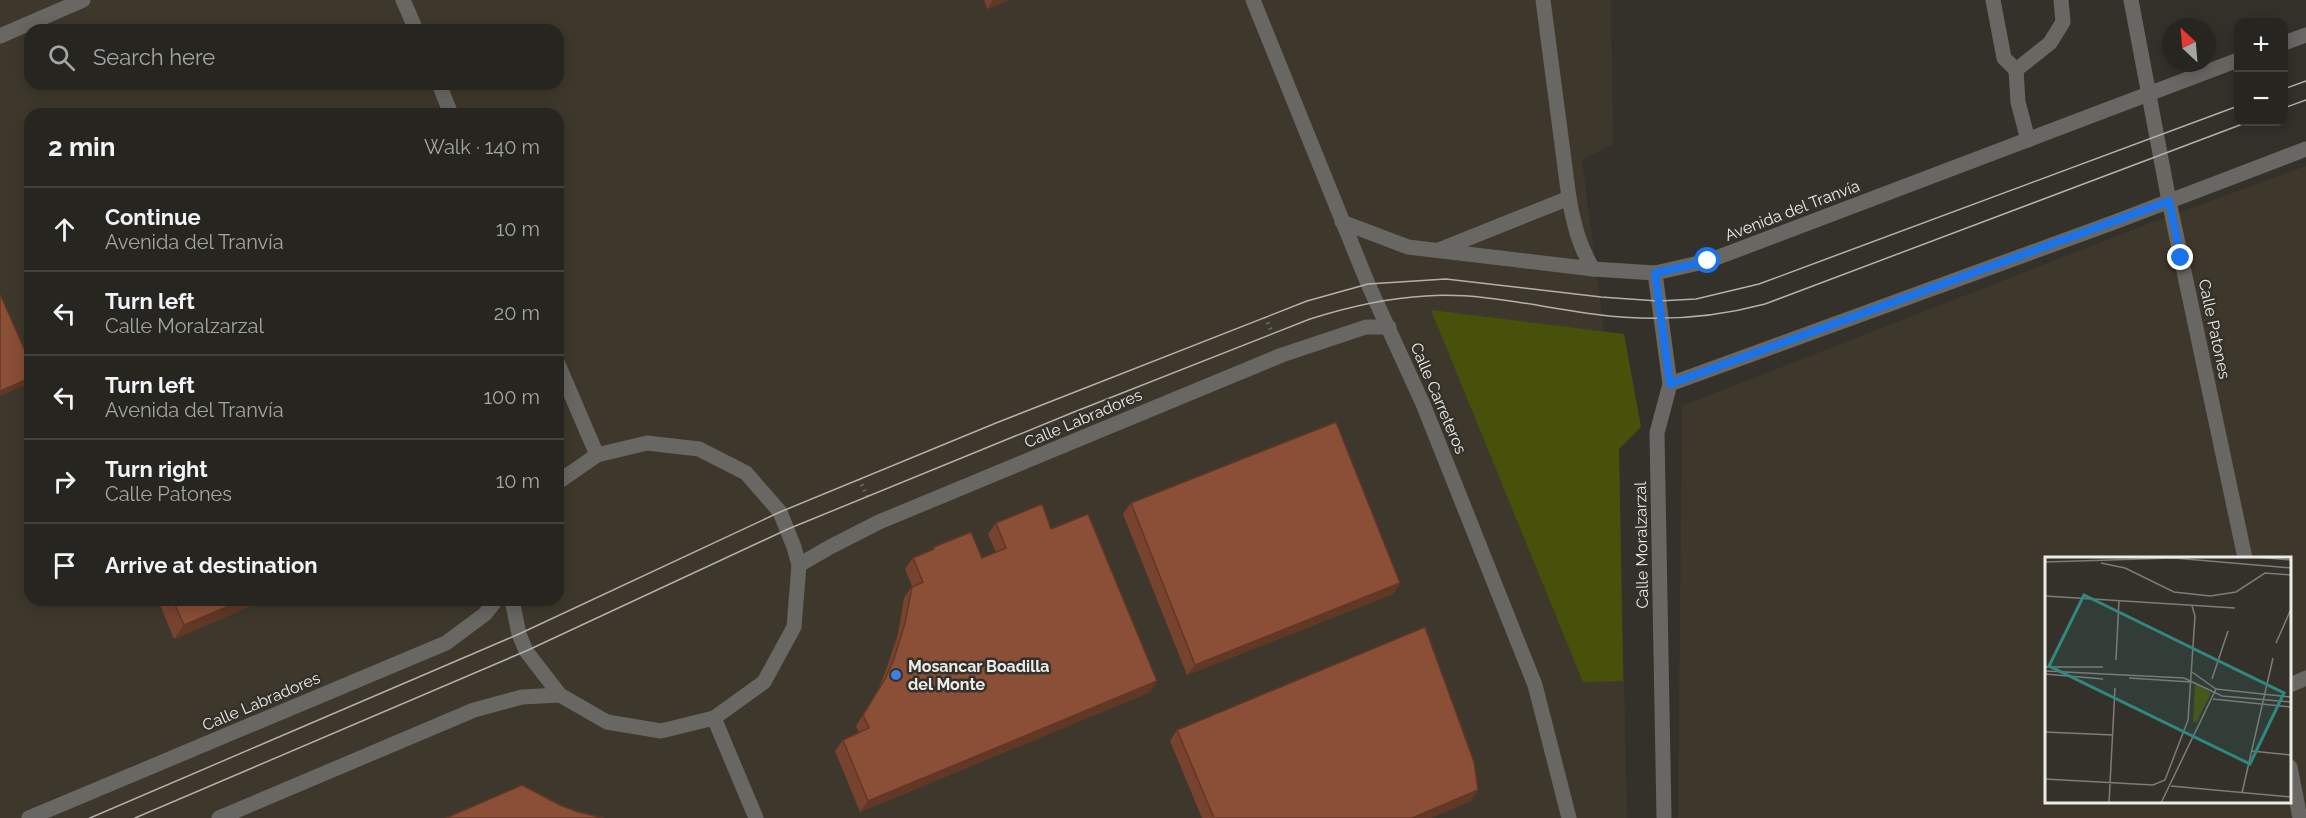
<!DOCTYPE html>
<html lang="en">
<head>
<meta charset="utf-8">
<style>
  body { margin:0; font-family:Raleway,sans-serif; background:#33312d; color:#f1f3f6 }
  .controls { position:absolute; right:18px; top:18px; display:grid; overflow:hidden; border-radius:12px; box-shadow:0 3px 15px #0003 }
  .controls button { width:54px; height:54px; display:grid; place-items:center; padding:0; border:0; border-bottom:2px solid #43423e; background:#272520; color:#f1f3f6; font:30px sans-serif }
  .compass { position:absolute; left:2162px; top:18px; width:54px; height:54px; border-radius:50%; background:#272520; box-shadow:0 3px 15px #0003; rotate:334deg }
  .stop { position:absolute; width:18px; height:18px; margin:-14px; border:4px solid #1a73e8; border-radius:50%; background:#fff }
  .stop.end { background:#1a73e8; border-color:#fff; box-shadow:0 2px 6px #0008 }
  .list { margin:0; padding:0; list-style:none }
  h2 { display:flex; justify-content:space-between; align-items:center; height:78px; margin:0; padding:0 24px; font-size:26px }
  h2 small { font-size:20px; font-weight:400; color:#a4a5a5 }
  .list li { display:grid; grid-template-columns:39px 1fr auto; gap:18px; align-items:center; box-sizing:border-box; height:84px; padding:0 24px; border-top:2px solid #43423e }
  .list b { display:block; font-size:22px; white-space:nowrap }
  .list p { margin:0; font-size:20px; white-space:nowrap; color:#a4a5a5 }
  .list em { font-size:20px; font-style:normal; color:#a4a5a5 }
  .icon { flex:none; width:33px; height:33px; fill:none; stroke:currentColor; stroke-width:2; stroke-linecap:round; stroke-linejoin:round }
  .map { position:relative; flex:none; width:2306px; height:818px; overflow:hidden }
  .search { position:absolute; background:#272520; box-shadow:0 3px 15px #0003; left:24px; top:24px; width:540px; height:66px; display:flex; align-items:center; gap:15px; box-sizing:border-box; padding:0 21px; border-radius:18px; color:#a4a5a5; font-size:22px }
  .panel { position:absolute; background:#272520; box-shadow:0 3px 15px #0003; left:24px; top:108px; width:540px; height:498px; border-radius:18px }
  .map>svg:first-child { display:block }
  .built { fill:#3e382c; fill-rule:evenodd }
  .green { fill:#48510a }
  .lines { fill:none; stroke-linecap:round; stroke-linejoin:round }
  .path { stroke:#6d6a64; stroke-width:4; stroke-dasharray:1.5 4.5; stroke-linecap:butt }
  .service { stroke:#696764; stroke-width:15 }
  .minor { stroke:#696764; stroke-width:15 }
  .tram { stroke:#b4b1ad; stroke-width:1.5 }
  .wall { fill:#78432e }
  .shaded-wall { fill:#613726 }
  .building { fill:#8b4e36; stroke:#613726; stroke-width:1.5 }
  .route { stroke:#1a73e8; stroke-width:8 }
  .shop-dot { fill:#3f7fe0; stroke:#34312b; stroke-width:2 }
  .labels { text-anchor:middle; stroke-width:5; stroke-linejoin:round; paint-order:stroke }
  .street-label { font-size:16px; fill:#eeece8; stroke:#34312b }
  .poi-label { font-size:16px; font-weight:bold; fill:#eeece8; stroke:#34312b; text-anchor:start }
  .inset-road { fill:none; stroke:#7e7c77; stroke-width:1.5 }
  .view { fill:#308880; fill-opacity:0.15; stroke:#308880; stroke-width:3 }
  .inset-edge { fill:none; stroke:#eeece8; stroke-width:3 }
</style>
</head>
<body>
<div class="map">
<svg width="2306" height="818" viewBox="0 0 2306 818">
  <rect width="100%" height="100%" fill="#34312b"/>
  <g class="built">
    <path d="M0,0H1611L1613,144L1582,160L1619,448L1627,818H0ZM30,30H558V84H30ZM30,114H558V600H30Z"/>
    <path d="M2306,166V818H1678L1682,406L2148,224ZM2046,558H2290V802H2046Z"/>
  </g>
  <polygon class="green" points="1431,310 1624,334 1641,427 1619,449 1623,681 1583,682"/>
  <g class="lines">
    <g class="path">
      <polyline points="1265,317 1272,332"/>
      <polyline points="859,479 869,500"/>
    </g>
    <g class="service">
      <polyline points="1993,0 2004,58 2016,70"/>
      <polyline points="2028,140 2018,102 2016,70 2050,43 2063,22 2061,0"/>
    </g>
    <g class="minor">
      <polyline points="403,0 416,30"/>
      <polyline points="1253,0 1368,284 1423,404 1535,685 1569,818"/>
      <polyline points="1543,0 1569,198"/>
      <polyline points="2131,0 2169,201 2245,558"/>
      <polyline points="0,36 83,0"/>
      <polyline points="2284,43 2306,35"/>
      <polyline points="439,84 451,114"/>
      <polyline points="1342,222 1408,247 1593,269 1655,273 1708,261 2238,60"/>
      <path d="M1439,250L1569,198C1574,225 1579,246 1593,269"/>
      <polyline points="1655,273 1670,384 1657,433 1664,818"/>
      <polyline points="558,364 597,455"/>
      <polyline points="1670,384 2112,223 2306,149"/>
      <polyline points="799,565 830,547 879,522 1282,355 1366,327 1389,327"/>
      <polyline points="512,600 519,634 526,651 560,695 607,722 661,731 714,718 764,682 794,627 799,565 794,547 780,512 746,473 699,449 647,443 597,455 558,482"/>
      <polyline points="2290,685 2306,678"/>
      <polyline points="714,718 756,818"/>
      <polyline points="2290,767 2300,818"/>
      <polyline points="29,818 446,643 485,614 496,600"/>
      <polyline points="219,818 474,710 522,697 560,695"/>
    </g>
    <g class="tram">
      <polyline points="2284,89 2306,81"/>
      <polyline points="2284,108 2306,100"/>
      <polyline points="90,818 519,634 780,512 996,423 1307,301 1368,284 1446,279 1601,297 1658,301 1696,299 1759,284 2238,106"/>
      <path d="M135,818L526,651L788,529L1074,412L1310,319C1348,307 1386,298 1426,296C1482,292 1538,307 1593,314C1651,322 1709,319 1765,304L2248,122"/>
    </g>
  </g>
  <g class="wall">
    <polygon points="984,0 1009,0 987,9"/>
    <polygon points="1131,503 1400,583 1393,594 1187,675 1123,514"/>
    <polygon points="996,523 1051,529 1157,681 1150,692 860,812 835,751 843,740 859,733 856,726 878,690 886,670 898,634 904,598 912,586 905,569 913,558 931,551 934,547 982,558 996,552 988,534"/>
    <polygon points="158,600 265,600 174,639"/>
    <polygon points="1177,730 1471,801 1430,818 1202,818 1170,741"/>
  </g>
  <g class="shaded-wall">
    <polygon points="993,0 1009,0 987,9"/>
    <polygon points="30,378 30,383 0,396 0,391"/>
    <polygon points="1400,583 1393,594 1187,675 1195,665"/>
    <polygon points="243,600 265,600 174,639 184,625"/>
    <polygon points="1157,681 1150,692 860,812 868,801"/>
    <polygon points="1478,790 1471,801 1430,818 1412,818"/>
  </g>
  <g class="building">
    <polygon points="0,294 30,362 30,378 0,391"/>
    <polygon points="1336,422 1400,583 1195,665 1131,503"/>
    <polygon points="1042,504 1051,529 1088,514 1157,681 868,801 843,740 869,728 863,715 885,679 894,659 905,623 912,587 923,582 913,558 934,549 934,547 971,532 982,558 1006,548 996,523"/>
    <polygon points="173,600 243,600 184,625"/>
    <polygon points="1425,627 1474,762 1478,790 1412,818 1214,818 1177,730"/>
    <polygon points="522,785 560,805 578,812 604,818 446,818"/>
  </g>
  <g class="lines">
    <polyline class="route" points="1708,261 1655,273 1670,384 2169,201 2181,258"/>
  </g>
  <circle class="shop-dot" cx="896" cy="675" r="6"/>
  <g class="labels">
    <g class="street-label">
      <text transform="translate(1792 210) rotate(-21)" y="6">Avenida del Tranvía</text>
      <text transform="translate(2215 329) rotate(78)" y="6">Calle Patones</text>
      <text transform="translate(1439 398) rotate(67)" y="6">Calle Carreteros</text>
      <text transform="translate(1083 418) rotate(-23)" y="6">Calle Labradores</text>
      <text transform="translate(1641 545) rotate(-91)" y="6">Calle Moralzarzal</text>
      <text transform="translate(261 701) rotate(-23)" y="6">Calle Labradores</text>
    </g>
    <g class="poi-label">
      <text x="908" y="672">Mosancar Boadilla<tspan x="908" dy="18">del Monte</tspan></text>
    </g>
  </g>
  <g transform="translate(2045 557)">
    <rect width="246" height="246" fill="#34312b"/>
    <path d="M150,126L166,136L151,166L148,164Z" fill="#48510a"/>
    <path class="inset-road" d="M211,0L246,3M0,5L129,1L246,11M56,6L80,11L129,35L165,39L191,35L220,16L246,18M0,39L190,51M231,86L246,52M71,103L74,43M0,110H58M0,114L139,121L177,139L246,145M147,115L171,132L246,140M0,117L58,122M84,121L146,125M167,122L183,74M168,142L246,150M0,175L68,178M207,194L246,198M0,222L108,228L120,223L143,163L150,59L147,49M126,229L246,240M197,236L228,101M64,246L70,131M116,246L171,132"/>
    <path class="view" d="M39,38L239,136L205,207L4,109Z"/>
    <rect width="246" height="246" class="inset-edge"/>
  </g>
</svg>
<div class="controls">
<button>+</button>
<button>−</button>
</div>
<svg class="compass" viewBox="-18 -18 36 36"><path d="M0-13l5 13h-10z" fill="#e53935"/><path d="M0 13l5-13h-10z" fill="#a4a5a5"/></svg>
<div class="stop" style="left:1708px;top:261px"></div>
<div class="stop end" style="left:2181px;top:258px"></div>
<div class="search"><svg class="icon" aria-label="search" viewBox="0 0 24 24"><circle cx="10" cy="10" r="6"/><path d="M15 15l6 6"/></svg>Search here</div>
<section class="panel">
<h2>2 min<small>Walk · 140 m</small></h2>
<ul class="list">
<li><svg class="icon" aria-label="ahead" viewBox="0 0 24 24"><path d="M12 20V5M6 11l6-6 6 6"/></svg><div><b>Continue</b><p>Avenida del Tranvía</p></div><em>10 m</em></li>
<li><svg class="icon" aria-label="left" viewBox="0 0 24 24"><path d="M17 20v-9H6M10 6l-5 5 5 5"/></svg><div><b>Turn left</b><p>Calle Moralzarzal</p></div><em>20 m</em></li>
<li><svg class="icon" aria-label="left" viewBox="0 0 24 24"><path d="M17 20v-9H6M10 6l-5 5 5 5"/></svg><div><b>Turn left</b><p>Avenida del Tranvía</p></div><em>100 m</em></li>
<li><svg class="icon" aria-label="right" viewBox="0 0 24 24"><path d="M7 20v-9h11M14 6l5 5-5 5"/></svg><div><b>Turn right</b><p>Calle Patones</p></div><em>10 m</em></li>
<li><svg class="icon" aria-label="arrive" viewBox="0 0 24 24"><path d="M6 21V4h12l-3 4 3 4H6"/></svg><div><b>Arrive at destination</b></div></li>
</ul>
</section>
</div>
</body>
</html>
